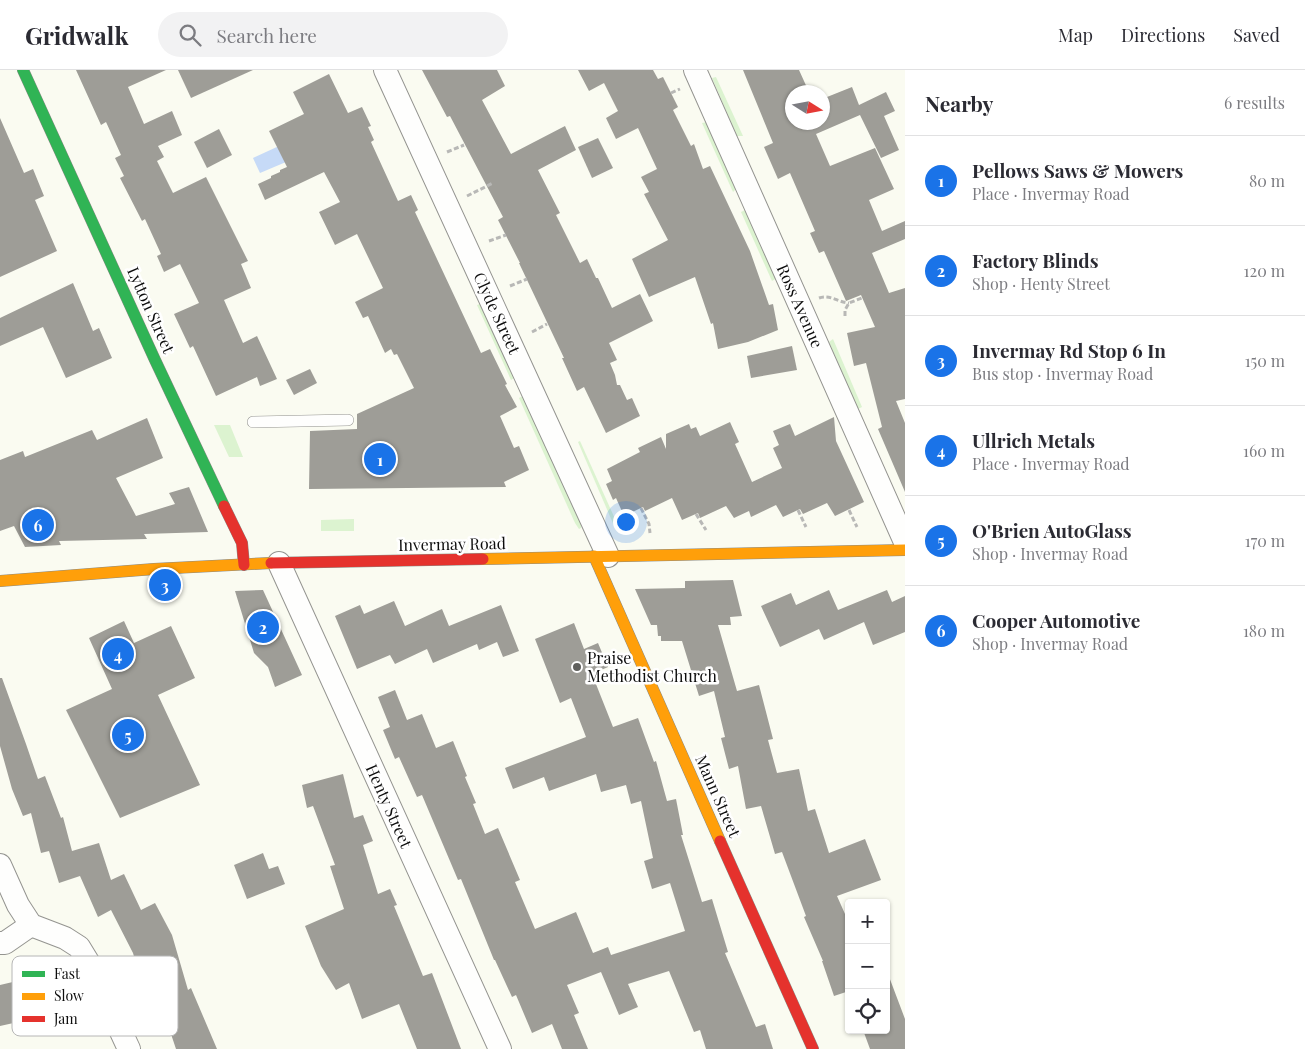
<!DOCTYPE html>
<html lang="en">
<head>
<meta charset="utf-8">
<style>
  body { margin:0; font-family:"Playfair Display",serif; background:#f2f2f3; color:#2b2b33 }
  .controls { position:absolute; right:15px; bottom:15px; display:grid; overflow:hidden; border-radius:5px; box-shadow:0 1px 4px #0004 }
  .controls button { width:45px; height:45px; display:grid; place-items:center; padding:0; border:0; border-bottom:1px solid #e1e1e2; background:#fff; color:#2b2b33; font:25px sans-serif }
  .compass { position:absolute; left:785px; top:15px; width:45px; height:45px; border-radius:50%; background:#fff; box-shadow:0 1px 4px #0004; rotate:101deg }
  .you { position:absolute; left:625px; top:451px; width:18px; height:18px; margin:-12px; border:4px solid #fff; border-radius:50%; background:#1a73e8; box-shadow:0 0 0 8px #1a73e833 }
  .badge { display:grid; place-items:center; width:32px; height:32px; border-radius:50%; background:#1a73e8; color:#fff; font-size:16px; font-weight:700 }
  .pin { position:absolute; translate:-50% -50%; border:2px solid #fff; box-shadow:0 1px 5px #0006 }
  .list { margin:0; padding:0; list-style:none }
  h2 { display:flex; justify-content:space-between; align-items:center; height:65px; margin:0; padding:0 20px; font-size:21px }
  h2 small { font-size:16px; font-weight:400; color:#7c7c81 }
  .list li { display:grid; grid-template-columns:32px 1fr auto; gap:15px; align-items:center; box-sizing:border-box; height:90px; padding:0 20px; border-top:1px solid #e1e1e2 }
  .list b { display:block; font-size:19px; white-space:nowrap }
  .list p { margin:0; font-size:16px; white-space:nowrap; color:#7c7c81 }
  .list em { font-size:16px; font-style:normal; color:#7c7c81 }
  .icon { flex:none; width:28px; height:28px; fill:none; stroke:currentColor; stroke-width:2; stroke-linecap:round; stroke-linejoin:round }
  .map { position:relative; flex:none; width:905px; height:979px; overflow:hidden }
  header { display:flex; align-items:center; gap:30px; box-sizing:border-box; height:70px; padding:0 25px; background:#fff; border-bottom:1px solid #e1e1e2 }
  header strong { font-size:24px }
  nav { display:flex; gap:28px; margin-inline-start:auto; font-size:18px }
  .search { width:350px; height:45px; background:#f2f2f3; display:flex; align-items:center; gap:12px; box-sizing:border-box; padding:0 18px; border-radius:28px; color:#7c7c81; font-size:19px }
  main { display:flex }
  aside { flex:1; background:#fff }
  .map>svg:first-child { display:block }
  .green { fill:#dcf3d0 }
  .water { fill:#c6daf7 }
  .building { fill:#9e9d97 }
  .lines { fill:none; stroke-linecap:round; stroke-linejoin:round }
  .lane-casing { stroke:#949490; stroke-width:12 }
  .street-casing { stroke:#949490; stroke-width:24 }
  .fast-casing { stroke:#8a8b86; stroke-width:12 }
  .slow-casing { stroke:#8a8b86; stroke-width:12 }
  .jam-casing { stroke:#8a8b86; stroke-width:12 }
  .path { stroke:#b8b8b6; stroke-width:3; stroke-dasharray:5 2.5; stroke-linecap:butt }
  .lane { stroke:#fefefd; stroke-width:11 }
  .street { stroke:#fefefd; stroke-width:22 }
  .fast { stroke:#30b455; stroke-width:11 }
  .slow { stroke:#ff9f0a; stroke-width:11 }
  .jam { stroke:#e5322d; stroke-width:11 }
  .poi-dot { fill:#60605d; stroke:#fff; stroke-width:2 }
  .labels { text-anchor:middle; stroke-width:5; stroke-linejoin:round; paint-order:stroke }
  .street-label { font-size:16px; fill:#0d0d0d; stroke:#fff }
  .poi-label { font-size:16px; fill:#0d0d0d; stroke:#fff; text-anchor:start }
  .key { fill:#fff; stroke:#b6b6b6; stroke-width:1 }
  .key-label { font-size:14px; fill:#0d0d0d }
</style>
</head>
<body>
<header>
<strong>Gridwalk</strong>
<div class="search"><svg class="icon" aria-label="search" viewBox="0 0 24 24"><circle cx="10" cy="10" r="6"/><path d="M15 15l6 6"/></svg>Search here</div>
<nav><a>Map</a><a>Directions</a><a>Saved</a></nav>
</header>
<main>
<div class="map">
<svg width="905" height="979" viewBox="0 0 905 979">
  <rect width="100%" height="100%" fill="#fafbf1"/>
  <g class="green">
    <polygon points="716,7 743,66 737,66 712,8"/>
    <polygon points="707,52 736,119 733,122 702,53"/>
    <polygon points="745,140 777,208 772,211 741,142"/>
    <polygon points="480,234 514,308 511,310 477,235"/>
    <polygon points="833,269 862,337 858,339 829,272"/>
    <polygon points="523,326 581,452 581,458 579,459 575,453 519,328"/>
    <polygon points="214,355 230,355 243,387 229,387"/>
    <polygon points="580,371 620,460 618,461 615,458 578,372"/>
    <polygon points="354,449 354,461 321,461 321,450"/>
  </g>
  <polygon class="water" points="279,76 286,92 260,103 253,88"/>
  <g class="building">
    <polygon points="76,0 166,0 128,17 144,54 172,41 182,65 158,76 164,87 157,91 173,123 206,107 248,191 241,194 251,218 224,230 243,273 257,266 277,309 260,316 257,307 216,326 193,276 190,278 174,244 199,233 180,194 164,202 157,186 161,184 145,149 142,151 120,108 124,106 115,88 121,85 106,52 101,55"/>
    <polygon points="178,0 253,0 191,28"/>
    <polygon points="422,0 497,0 505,16 482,30 511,84 565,56 576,80 538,100 560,143 556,145 580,193 587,189 596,208 598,208 612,238 640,224 653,251 609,273 617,290 610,293 615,305 617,315 620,315 627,330 632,328 640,346 606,363 584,317 577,321 562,288 564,288 519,193 520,193 498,150 503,147 450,46 447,47"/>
    <polygon points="578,0 653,0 658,9 663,7 678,37 673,40 691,76 694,74 703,99 710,96 750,181 769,235 773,234 778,260 748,272 718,279 713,253 711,254 695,207 649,227 632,189 668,170 644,124 649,122 641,107 657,99 638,58 616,69 606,48 618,41 604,13 589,21"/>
    <polygon points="743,0 799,0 809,22 792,22 792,52 822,52 822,29 852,17 859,35 886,22 895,41 884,46 899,80 881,88 860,45 816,64 830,96 875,78 894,119 869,130 882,161 905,151 905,169 872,183 889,223 905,218 905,329 896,331 905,353 905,422 878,359 882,357 866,293 854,296 847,263 875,257 861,225 846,231 824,181 819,183 810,163 815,161 790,103 778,109 764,77 773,73"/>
    <polygon points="329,4 348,43 362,37 371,56 368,57 374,70 371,72 398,131 411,125 418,140 415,142 481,283 490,279 507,314 505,315 517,337 500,346 514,378 519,376 529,400 504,412 506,417 309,419 310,361 357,359 357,344 414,318 397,284 394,285 391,279 385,283 368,246 363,248 355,232 383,218 357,164 335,175 319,142 340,132 324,102 265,130 258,114 271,108 271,106 280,102 280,100 287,97 269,61 304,44 293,22"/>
    <polygon points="0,48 24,103 33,99 44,126 35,130 57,181 0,207"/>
    <polygon points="219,59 232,85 207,98 194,72"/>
    <polygon points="598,68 613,98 592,108 578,77"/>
    <polygon points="73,213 93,261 99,258 112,288 66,308 43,257 0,276 0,248"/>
    <polygon points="792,276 797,300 751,308 747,286"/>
    <polygon points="310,299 317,313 294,325 286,310"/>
    <polygon points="834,347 836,371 864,432 835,446 827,433 803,444 800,439 783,447 776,435 751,447 749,441 734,448 726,436 700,448 698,443 682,450 672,428 645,441 643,437 624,446 616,428 613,430 606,414 612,411 607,399 640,382 638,378 661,367 666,379 666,364 689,354 691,359 696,357 700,366 730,352 739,372 735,374 752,412 782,398 773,378 779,375 773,361 790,354 795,366"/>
    <polygon points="147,348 163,388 116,408 136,446 175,434 169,423 189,417 208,462 144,464 147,469 59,471 61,475 25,477 14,456 0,461 0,390 23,381 25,387 92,360 97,370"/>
    <polygon points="733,510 742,546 730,547 731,555 718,555 737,621 759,615 773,669 768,670 777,703 799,699 808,741 815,739 829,783 865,769 881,810 837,826 849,853 849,921 834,926 822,891 823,891 804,847 806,846 782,782 775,784 761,736 746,739 738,696 729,699 721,668 725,667 714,621 699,626 682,571 661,571 661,566 658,566 657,555 651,555 635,519 685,518 685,511"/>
    <polygon points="263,520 302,605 275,617 268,597 254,583 235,521"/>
    <polygon points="829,520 838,540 887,520 892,532 905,526 905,562 873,575 864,552 824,570 819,559 780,577 761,536 791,523 796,535"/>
    <polygon points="394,531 405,556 442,539 449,556 501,535 519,581 503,587 497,572 479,580 477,574 433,593 427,579 395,594 390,585 357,599 335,546 360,535 364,544"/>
    <polygon points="124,551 134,573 171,556 195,608 158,625 200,715 120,748 66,640 112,619 89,568"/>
    <polygon points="574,553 584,579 598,573 608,597 592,604 613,657 638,648 654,692 656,691 667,731 676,729 683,765 681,765 702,832 712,829 728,882 725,883 756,957 765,954 773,979 706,979 700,960 694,962 669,901 628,914 638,937 619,945 601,902 567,915 579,943 574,945 588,979 562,979 552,954 532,963 516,925 512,927 495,890 494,890 461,809 458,810 422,725 417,727 399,687 395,689 383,660 390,657 378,627 395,620 407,650 422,644 436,678 453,671 467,706 465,707 476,733 473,734 485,764 498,758 520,810 515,812 535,859 576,842 593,883 608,877 611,885 685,861 670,813 652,819 644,791 653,788 641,731 631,734 626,715 601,722 596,704 549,721 544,707 513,719 505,698 586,667 571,628 560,633 535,569"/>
    <polygon points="0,608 2,608 26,674 38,709 45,706 61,748 63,747 72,781 99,773 111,810 124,804 141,840 155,833 172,865 188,920 191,918 217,979 176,979 170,961 160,965 150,942 133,883 111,840 98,847 80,806 59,813 49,781 41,783 31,743 23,746 12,719 0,676"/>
    <polygon points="343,704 354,748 363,745 373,771 363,775 378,824 390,819 397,835 394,836 423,906 432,903 461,979 417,979 399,934 362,949 349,913 336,920 321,896 305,856 344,839 330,796 335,795 313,736 307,738 302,715"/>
    <polygon points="263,783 269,799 278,796 285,814 247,829 234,795"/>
    <polygon points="76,897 94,941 41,961 36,948 0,956 0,915 17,911 19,918"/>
    <polygon points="886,904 888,904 905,949 905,979 870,979 863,960 886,960"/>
  </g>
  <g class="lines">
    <defs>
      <polyline id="lane" points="253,352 348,350"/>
      <g id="street">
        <polyline points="385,0 608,486"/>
        <polyline points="695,0 905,472"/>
        <polyline points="279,493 500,979"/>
        <polyline points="0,795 18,835 31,855 65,868 79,877 90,895 129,979"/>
        <polyline points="0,873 5,873 31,855"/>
      </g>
      <polyline id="fast" points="23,0 155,290 224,436"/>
      <g id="slow">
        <polyline points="594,486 720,771"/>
        <polyline points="483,489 905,480"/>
        <polyline points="0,511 154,499 271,493"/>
      </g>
      <g id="jam">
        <polyline points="224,436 242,473 244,495"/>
        <polyline points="271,493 483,489"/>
        <polyline points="720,771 813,979"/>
      </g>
    </defs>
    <use href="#lane" class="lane-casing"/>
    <use href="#street" class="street-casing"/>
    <use href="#fast" class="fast-casing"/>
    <use href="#slow" class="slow-casing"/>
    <use href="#jam" class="jam-casing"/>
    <g class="path">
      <polyline points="671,23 680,19"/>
      <polyline points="447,82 464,75"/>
      <polyline points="467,126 493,113"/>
      <polyline points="489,171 506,165"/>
      <polyline points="510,216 527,209"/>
      <path d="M819,228C830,224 837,232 849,233"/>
      <polyline points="845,246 845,240 849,233 862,228"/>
      <polyline points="532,262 547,254"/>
      <polyline points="641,438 649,454 650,463"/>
      <polyline points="798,440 806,457"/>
      <polyline points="849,440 857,457"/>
      <polyline points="696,444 706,460"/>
    </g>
    <use href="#lane" class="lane"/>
    <use href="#street" class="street"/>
    <use href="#fast" class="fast"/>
    <use href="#slow" class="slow"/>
    <use href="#jam" class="jam"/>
  </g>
  <circle class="poi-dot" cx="577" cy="597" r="5"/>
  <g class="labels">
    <g class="street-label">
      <text transform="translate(800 236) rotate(66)" y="6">Ross Avenue</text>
      <text transform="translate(151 240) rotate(66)" y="6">Lytton Street</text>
      <text transform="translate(497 243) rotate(65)" y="6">Clyde Street</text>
      <text transform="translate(452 474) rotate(-1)" y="6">Invermay Road</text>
      <text transform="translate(718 726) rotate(66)" y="6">Mann Street</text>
      <text transform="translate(389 736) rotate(66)" y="6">Henty Street</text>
    </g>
    <g class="poi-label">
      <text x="587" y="594">Praise<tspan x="587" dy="18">Methodist Church</tspan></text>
    </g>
  </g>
  <rect x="12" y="886" width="166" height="80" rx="8" class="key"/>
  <rect x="22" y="901" width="23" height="6" fill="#30b455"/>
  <rect x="22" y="923" width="23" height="7" fill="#ff9f0a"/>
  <rect x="22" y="946" width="23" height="6" fill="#e5322d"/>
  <g class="key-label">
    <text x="54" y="909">Fast</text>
    <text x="54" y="931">Slow</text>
    <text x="54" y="954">Jam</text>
  </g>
</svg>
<div class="controls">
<button>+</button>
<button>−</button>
<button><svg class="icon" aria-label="locate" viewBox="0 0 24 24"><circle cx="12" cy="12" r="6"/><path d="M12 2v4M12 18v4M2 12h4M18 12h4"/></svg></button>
</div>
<svg class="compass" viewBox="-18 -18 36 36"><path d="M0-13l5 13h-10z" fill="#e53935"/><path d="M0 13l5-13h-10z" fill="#7c7c81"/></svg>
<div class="you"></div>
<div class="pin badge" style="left:380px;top:389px">1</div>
<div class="pin badge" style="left:263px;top:557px">2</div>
<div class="pin badge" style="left:165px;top:515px">3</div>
<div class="pin badge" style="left:118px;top:584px">4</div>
<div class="pin badge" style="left:128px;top:665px">5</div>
<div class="pin badge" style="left:38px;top:455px">6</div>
</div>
<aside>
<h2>Nearby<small>6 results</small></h2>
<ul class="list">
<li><span class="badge">1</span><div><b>Pellows Saws &amp; Mowers</b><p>Place · Invermay Road</p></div><em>80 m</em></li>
<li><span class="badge">2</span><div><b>Factory Blinds</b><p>Shop · Henty Street</p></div><em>120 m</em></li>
<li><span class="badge">3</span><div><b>Invermay Rd Stop 6 In</b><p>Bus stop · Invermay Road</p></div><em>150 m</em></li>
<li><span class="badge">4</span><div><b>Ullrich Metals</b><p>Place · Invermay Road</p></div><em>160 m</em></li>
<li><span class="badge">5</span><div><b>O'Brien AutoGlass</b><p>Shop · Invermay Road</p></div><em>170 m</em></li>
<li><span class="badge">6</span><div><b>Cooper Automotive</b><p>Shop · Invermay Road</p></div><em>180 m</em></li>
</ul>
</aside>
</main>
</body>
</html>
